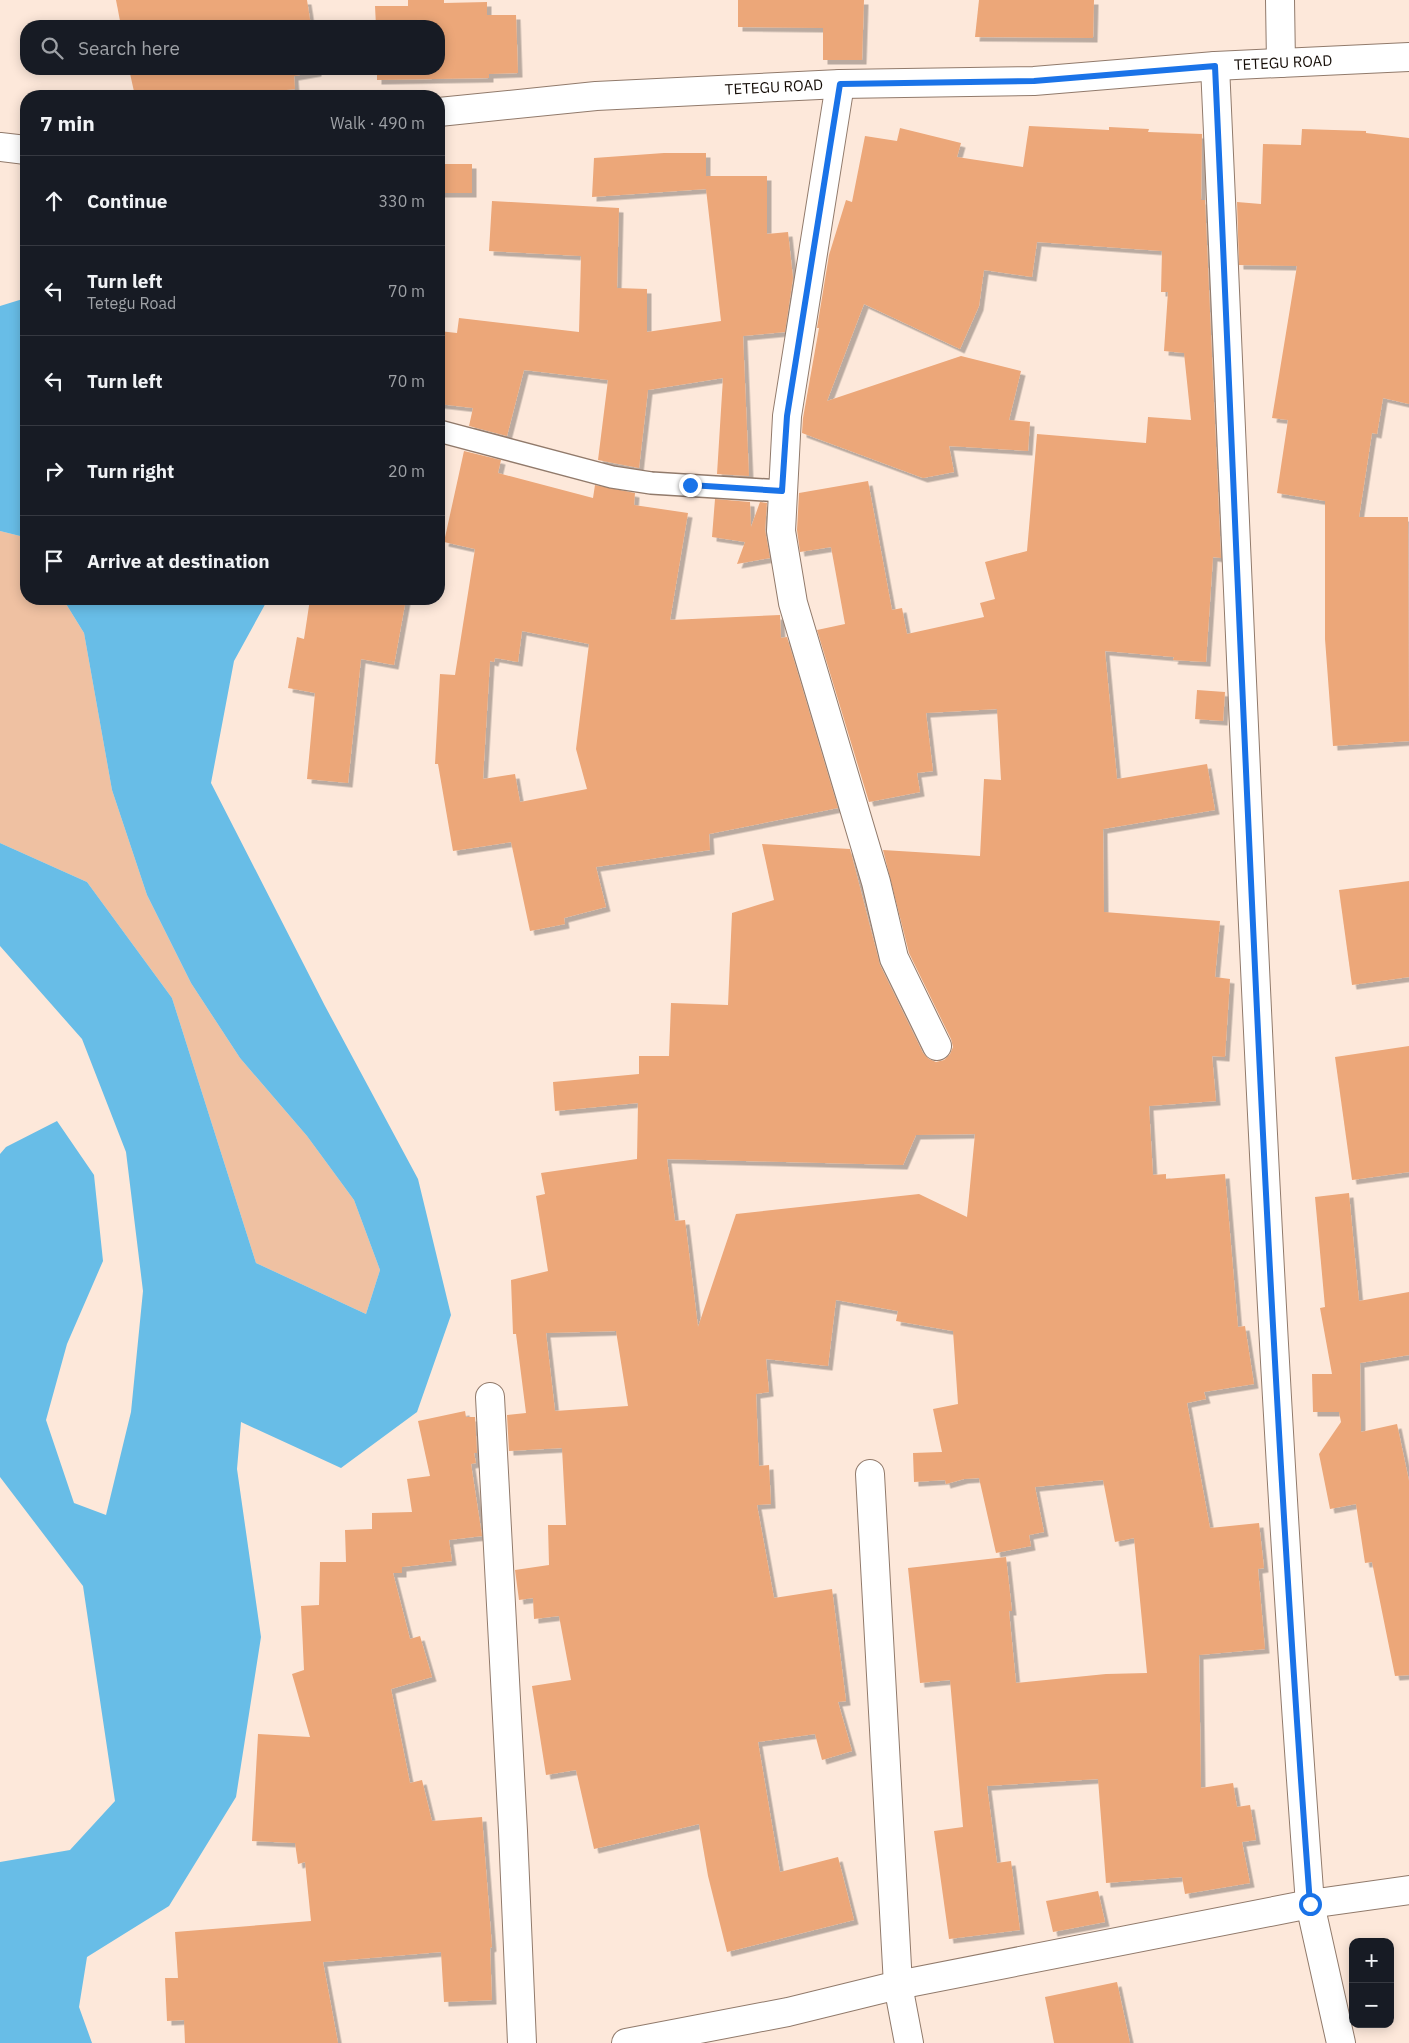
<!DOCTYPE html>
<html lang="en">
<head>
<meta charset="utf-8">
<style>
  body { margin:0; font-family:"IBM Plex Sans",sans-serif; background:#242831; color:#f1f3f6 }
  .controls { position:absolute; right:15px; bottom:15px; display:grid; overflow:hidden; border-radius:10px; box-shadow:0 2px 12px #0003 }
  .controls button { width:45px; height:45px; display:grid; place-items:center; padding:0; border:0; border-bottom:1px solid #363941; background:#171b24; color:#f1f3f6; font:25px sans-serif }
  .stop { position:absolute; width:15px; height:15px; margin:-11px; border:4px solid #1a73e8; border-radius:50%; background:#fff }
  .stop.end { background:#1a73e8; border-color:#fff; box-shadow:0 1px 5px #0008 }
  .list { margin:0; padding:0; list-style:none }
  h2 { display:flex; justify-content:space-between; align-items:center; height:65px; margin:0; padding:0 20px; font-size:21px }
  h2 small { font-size:16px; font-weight:400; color:#9ea1a6 }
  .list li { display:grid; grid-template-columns:32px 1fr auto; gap:15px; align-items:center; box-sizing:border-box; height:90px; padding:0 20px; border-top:1px solid #363941 }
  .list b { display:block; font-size:19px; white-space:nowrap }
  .list p { margin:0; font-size:16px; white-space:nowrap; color:#9ea1a6 }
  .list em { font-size:16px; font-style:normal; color:#9ea1a6 }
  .icon { flex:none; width:28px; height:28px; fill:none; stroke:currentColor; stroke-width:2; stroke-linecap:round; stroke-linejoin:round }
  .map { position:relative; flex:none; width:1409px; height:2043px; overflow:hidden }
  .search { position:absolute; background:#171b24; box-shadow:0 2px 12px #0003; left:20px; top:20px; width:425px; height:55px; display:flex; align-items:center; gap:12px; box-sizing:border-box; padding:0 18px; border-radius:20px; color:#9ea1a6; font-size:19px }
  .panel { position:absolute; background:#171b24; box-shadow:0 2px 12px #0003; left:20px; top:90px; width:425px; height:515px; border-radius:20px }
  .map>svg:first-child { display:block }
  .green { fill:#efc1a2 }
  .water { fill:#68bde7 }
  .building { fill:#eca779; fill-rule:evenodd; filter:url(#shadow) }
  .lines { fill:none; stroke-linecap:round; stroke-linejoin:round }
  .service-casing { stroke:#917a6b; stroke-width:24 }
  .minor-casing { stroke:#917a6b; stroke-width:30 }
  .service { stroke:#fff; stroke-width:21 }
  .minor { stroke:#fff; stroke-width:28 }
  .route { stroke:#1a73e8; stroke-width:6 }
  .labels { text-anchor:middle; stroke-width:4; stroke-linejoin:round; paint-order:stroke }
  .street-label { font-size:15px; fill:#150d07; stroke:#fff }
</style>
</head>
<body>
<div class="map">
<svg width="1409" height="2043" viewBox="0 0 1409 2043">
  <defs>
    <filter id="shadow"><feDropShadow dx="4.5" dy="4.5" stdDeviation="0" flood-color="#0004"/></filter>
  </defs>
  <rect width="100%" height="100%" fill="#fde8da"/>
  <polygon class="green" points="0,531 24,537 26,541 26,599 63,599 84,633 112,790 147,895 191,983 240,1058 307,1136 354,1200 380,1270 366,1314 256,1263 172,998 87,882 0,843"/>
  <g class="water">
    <polygon points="26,298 26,541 24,537 0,531 0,306"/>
    <polygon points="63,599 268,599 234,661 211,783 325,1006 418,1179 451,1315 417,1412 341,1468 241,1422 237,1469 261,1637 236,1797 169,1906 87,1957 79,2007 92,2043 0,2043 0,1862 70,1850 115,1801 83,1586 0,1477 0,1154 6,1147 57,1121 94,1175 103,1261 67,1344 46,1420 74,1503 106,1515 131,1412 143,1291 126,1152 82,1039 0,946 0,843 87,882 172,998 256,1263 366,1314 380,1270 354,1200 307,1136 240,1058 191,983 147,895 112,790 84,633"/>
  </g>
  <g class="building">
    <polygon points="116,0 307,0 311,26 121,26"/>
    <polygon points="408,0 444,0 444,3 487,2 487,15 516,15 518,73 489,74 489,78 377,80 377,69 439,69 439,26 376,26 375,6 408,6"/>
    <polygon points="738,0 864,0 862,60 823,60 823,28 738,27"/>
    <polygon points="979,0 1094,0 1093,38 975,37"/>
    <polygon points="129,69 317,69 317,72 294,76 295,89 233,96 135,96"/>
    <path d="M1029,126L1109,130V127L1149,129L1148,132L1202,134L1201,200H1205L1221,558L1213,557L1206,662L1173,660L1174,657L1105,651L1117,779L1207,764L1215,810L1103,829L1104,912L1220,921L1215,977L1230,979L1225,1057L1212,1056L1216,1101L1149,1106L1153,1175L1166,1174V1179L1225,1174L1238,1327L1245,1326L1254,1384L1204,1392L1206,1399L1187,1403L1210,1528L1259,1523L1264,1568L1258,1569L1265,1649L1199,1655L1201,1788L1233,1783L1237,1807L1250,1805L1256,1840L1242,1842L1250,1883L1185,1894L1182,1877L1106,1883L1098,1779L987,1786L997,1863L1011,1861L1020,1930L949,1939L934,1831L963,1827L950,1680L920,1683L908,1568L1006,1557L1012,1611H1009L1016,1683L1106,1674L1147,1673L1134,1538L1115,1542L1103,1480L1035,1487L1044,1532L1029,1535L1031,1546L996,1553L979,1478L964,1479L946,1484L945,1480L914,1482L913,1453L942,1452L933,1409L958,1404L953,1331L896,1321L898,1311L836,1300L828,1366L766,1359L769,1392L756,1394L759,1466L769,1465L771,1504L757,1505L774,1598L832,1589L846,1701L838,1702L852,1751L822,1760L815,1734L758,1742L780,1872L838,1857L854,1920L727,1952L708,1876L699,1824L594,1849L576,1770L546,1775L532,1686L571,1680L559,1616L534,1619L533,1598L519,1600L515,1570L549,1565L548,1525H566L562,1448L509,1451L507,1415L526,1413L516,1334H513L511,1280L548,1271L536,1196L545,1194L541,1173L637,1159L638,1103L555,1111L553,1082L639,1074V1056H669L671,1003L728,1005L732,913L774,900L762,844L850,849L880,965L923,1053L929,1059L936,1062L944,1060L950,1054L953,1047L951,1039L909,953L883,850L980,856L984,779L1001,780L997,709L926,713L933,771L917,773L920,792L869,802L817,630L845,624L831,547L800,552L797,530L799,493L868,481L892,610L902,608L907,634L984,617L980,603L995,599L985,562L1027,551L1037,434L1146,443L1148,417L1191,420L1184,353L1164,351L1168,292H1161L1162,251L1037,242L1032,277L984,270L979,306L960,349L864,304L827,401L961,356L1021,371L1009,420L1030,422L1028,451L949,446L954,472L923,478L802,433L803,418L819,328H817L829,255L846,200L852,202L865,136L897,141L900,128L961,143L957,157L1023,167ZM975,1134L967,1217L919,1194L736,1214L698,1327L685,1220L675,1221L667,1159L903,1165L916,1135ZM616,1331L628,1406L555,1411L546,1333Z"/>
    <polygon points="1302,129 1366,131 1366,133 1409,138 1409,404 1383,398 1377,434 1372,433 1359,517 1408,517 1409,741 1333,746 1325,639 1325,501 1277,493 1288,420 1272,418 1297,266 1239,265 1237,202 1261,204 1263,144 1301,145"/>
    <polygon points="664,153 706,153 706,176 767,176 767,234 788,232 793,278 785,332 743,336 749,476 717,474 723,378 648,390 639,468 598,460 608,380 524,370 507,436 469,426 473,408 439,404 439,331 457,333 459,318 579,332 581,256 489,251 492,201 619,208 617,288 647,289 647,332 721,321 706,189 592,197 594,158"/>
    <rect x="439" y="164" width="33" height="29"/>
    <path d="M464,451L501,460L498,473L593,498L595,485L635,493L634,505L688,513L670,620L780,615L781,638L787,637L838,808L709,834L710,850L596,867L606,907L564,918L565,924L530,931L511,842L453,851L438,764H435L440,674L455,675L475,549L444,542ZM522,631L589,644L576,749L587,789L520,802L515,774L483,779L490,661L494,662L495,658L518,662Z"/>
    <polygon points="715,499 750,502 751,527 760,502 767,503 765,530 770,558 737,564 745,542 712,537"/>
    <polygon points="310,599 406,599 394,665 361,659 348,783 307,779 315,693 288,688 297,637 304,639"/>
    <polygon points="1197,690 1225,692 1223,721 1195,719"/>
    <polygon points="1409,881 1409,977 1352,985 1339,890"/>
    <polygon points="1409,1046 1409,1172 1352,1180 1335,1057"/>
    <polygon points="1349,1193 1359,1301 1409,1292 1409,1355 1360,1363 1361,1432 1397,1424 1409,1481 1409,1675 1395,1676 1372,1562 1365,1563 1356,1504 1330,1509 1319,1454 1341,1422 1339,1412 1313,1412 1312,1374 1332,1374 1320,1308 1325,1307 1315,1197"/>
    <polygon points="465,1411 466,1417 475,1417 477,1453 474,1453 476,1463 471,1464 482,1536 449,1540 452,1561 402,1567 402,1573 393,1573 410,1639 420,1636 432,1677 391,1689 410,1783 422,1780 432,1821 482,1817 492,1947 490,1948 492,2000 444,2002 441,1952 323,1962 338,2043 185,2043 184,2020 167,2021 165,1978 178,1978 175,1932 311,1921 305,1862 298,1864 295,1843 252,1841 258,1734 310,1737 292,1674 304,1670 301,1606 319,1605 320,1562 346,1562 345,1530 372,1529 372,1513 412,1512 407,1479 430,1476 418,1421"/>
    <polygon points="1098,1891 1105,1922 1053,1932 1046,1901"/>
    <polygon points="1117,1982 1130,2043 1054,2043 1045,1997"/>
  </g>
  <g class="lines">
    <defs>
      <polyline id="service" points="439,431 612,477 651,483 782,491"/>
      <g id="minor">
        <polyline points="1280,0 1281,63"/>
        <path d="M1215,66C1243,679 1264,1292 1310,1904L1409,1890"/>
        <polyline points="840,84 787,416 781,531 793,603 876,882 894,958 937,1046"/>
        <path id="s1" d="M439,112L596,96L840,84L1034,81L1215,66L1409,57"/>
        <polyline points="0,147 26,150"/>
        <polyline points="490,1397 513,1831 522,2043"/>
        <polyline points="870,1474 898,1985 909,2043"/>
        <polyline points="626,2043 788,2012 898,1985 1310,1904 1341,2043"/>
      </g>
    </defs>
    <use href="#service" class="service-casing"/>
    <use href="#minor" class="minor-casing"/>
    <use href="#service" class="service"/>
    <use href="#minor" class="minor"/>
  </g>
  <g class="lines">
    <path class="route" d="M690,485L782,491L787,416L840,84L1034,81L1215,66C1243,679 1264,1292 1310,1904"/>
  </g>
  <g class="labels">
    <g class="street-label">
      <text dy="5" stroke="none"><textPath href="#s1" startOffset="846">TETEGU ROAD</textPath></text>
      <text dy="5" stroke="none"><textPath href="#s1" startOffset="336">TETEGU ROAD</textPath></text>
    </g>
  </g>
</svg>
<div class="controls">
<button>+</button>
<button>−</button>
</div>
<div class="stop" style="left:1310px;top:1904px"></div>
<div class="stop end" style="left:690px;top:485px"></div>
<div class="search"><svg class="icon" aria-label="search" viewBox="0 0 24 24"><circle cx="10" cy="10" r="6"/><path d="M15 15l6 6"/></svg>Search here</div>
<section class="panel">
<h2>7 min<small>Walk · 490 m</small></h2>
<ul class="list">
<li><svg class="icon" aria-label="ahead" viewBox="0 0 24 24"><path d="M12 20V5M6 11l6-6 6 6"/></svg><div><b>Continue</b></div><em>330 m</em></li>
<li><svg class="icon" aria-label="left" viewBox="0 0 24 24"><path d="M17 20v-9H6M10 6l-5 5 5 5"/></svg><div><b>Turn left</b><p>Tetegu Road</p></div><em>70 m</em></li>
<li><svg class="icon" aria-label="left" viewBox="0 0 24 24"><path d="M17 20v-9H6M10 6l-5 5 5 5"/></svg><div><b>Turn left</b></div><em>70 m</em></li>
<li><svg class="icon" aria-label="right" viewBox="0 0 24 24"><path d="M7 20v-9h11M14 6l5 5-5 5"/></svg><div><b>Turn right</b></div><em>20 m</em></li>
<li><svg class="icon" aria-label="arrive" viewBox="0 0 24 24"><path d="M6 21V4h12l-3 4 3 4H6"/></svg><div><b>Arrive at destination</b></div></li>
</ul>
</section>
</div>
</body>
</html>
